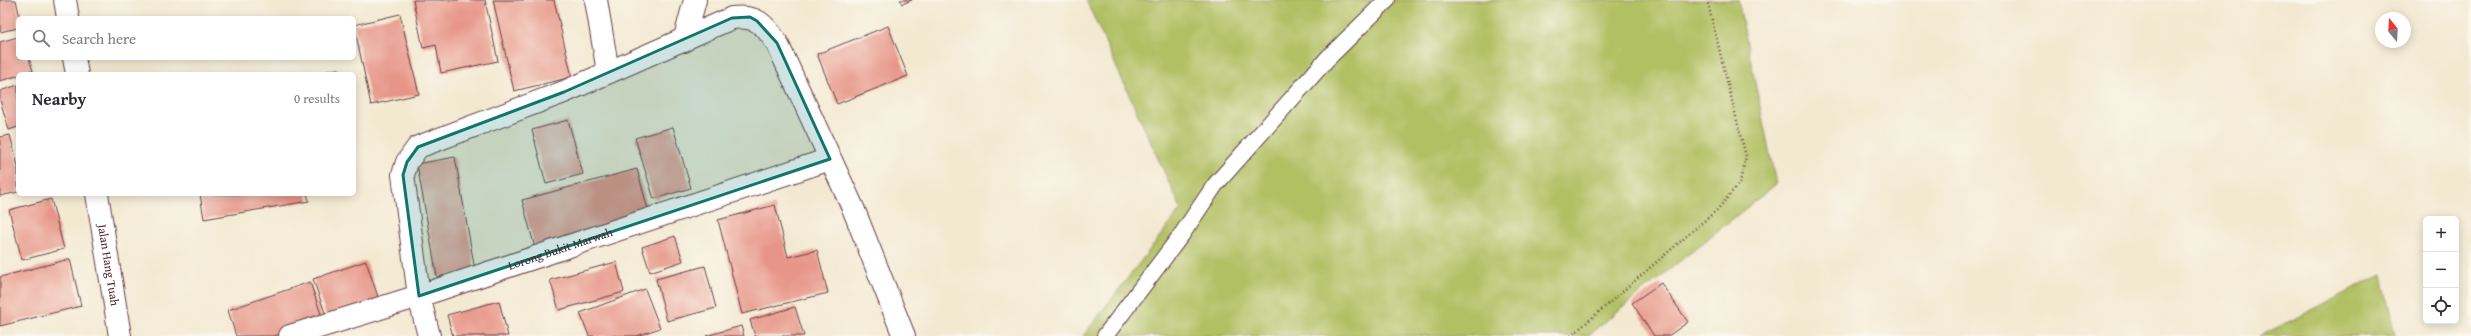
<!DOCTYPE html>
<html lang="en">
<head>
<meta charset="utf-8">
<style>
  body { margin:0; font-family:"Gentium Book Plus",serif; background:#f7f7f7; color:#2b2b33 }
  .controls { position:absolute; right:12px; bottom:12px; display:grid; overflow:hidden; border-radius:6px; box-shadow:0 2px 10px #0003 }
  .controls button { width:36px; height:36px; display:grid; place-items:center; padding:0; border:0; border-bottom:1px solid #e1e1e2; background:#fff; color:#2b2b33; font:20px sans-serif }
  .compass { position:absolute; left:2375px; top:12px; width:36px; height:36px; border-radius:50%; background:#fff; box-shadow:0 2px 10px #0003; rotate:342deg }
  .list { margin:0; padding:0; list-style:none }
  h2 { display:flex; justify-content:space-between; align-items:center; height:52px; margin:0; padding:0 16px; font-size:17px }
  h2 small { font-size:13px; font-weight:400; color:#7c7c81 }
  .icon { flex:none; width:22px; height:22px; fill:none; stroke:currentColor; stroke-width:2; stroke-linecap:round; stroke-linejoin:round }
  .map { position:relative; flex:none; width:2471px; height:336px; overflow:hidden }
  .search { position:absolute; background:#fff; box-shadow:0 2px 10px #0003; left:16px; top:16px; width:340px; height:44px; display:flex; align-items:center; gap:10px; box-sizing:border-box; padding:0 14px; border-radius:6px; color:#7c7c81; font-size:15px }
  .panel { position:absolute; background:#fff; box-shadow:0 2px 10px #0003; left:16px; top:72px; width:340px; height:124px; border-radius:6px }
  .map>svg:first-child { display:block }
  .green { fill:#b1c063; stroke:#7e7047 }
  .building { fill:#e79588 }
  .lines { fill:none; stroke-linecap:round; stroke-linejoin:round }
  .lane-casing { stroke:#633d44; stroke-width:18 }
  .street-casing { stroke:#633d44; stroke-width:24 }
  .secondary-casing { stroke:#633d44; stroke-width:24 }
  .path { stroke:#633d44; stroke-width:2.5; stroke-dasharray:1 3; stroke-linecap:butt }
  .lane { stroke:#fff; stroke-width:16 }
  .street { stroke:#fff; stroke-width:22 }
  .secondary { stroke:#fff; stroke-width:22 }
  .marked { fill:#0f766e; fill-opacity:0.2; stroke:#0f766e; stroke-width:3; stroke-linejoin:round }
  .labels { text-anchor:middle; stroke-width:4; stroke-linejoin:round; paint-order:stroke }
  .street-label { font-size:12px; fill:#4a1f2b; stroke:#fbf7ec }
</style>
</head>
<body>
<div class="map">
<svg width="2471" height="336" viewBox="0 0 2471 336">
  <rect width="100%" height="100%" fill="#fbf7ec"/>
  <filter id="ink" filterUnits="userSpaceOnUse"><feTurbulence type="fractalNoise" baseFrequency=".025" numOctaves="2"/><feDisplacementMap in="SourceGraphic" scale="8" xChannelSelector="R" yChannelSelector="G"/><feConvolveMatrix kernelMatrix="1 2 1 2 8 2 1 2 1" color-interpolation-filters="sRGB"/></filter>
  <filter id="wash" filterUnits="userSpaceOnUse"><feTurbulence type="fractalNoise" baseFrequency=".012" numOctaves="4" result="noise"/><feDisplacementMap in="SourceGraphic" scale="16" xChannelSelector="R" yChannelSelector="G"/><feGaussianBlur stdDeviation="0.9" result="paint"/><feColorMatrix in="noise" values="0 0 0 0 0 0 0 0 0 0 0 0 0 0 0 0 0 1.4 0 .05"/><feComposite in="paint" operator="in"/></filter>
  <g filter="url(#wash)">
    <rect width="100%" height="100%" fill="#f3e9d1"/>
    <g class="green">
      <polygon points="1086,0 1738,0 1776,184 1587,336 1083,336 1181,209"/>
      <polygon points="2382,275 2395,336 2260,336"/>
    </g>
    <g id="blocks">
      <g class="building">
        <polygon points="0,0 16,0 20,18 18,18 18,28 0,32"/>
        <polygon points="413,0 485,0 498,61 441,73 436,45 423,48"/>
        <polygon points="493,0 554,0 572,77 514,91"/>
        <polygon points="900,0 912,0 902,4"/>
        <polygon points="400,14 419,94 371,105 354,25"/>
        <polygon points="888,26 908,76 837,104 817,54"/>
        <polygon points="18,37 18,58 29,58 33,71 0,81 0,42"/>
        <polygon points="338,69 339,74 317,74 317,73"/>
        <polygon points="18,85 18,127 9,130 0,100 0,91"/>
        <polygon points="568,120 583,174 546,184 532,130"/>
        <polygon points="673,127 691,188 654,199 635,138"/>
        <polygon points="10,135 18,166 18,192 0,196 0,137"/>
        <polygon points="455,157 475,270 437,277 417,164"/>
        <polygon points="637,169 650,217 535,248 522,200"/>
        <polygon points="200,194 307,194 309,201 204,219"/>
        <polygon points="51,199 64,249 22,260 9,210"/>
        <polygon points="775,205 788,257 817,250 828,293 742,314 718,220"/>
        <polygon points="675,236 683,261 650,272 642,247"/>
        <polygon points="70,259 81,306 0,326 0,277"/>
        <polygon points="366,261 380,303 328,321 313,279"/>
        <polygon points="616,262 624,292 559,310 550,280"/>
        <polygon points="705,266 716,308 667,321 656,279"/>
        <polygon points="310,282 323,320 274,336 236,336 228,310"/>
        <polygon points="1661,283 1688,322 1668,336 1654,336 1632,303"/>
        <polygon points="645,289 660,328 637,336 589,336 580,313"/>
        <polygon points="499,301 508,336 453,336 447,315"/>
        <polygon points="795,307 804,336 755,336 750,320"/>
        <polygon points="741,326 744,336 706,336"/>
      </g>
    </g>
  </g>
  <g filter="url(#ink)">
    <use href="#blocks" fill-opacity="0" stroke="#633d44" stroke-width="1"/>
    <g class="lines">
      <defs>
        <polyline id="lane" points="1105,336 1182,234 1215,185 1327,59 1387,0"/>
        <g id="street">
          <polyline points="596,0 608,72"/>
          <polyline points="684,41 695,0"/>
          <path id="s1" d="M290,336L419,296L830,159"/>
          <path d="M429,336L419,296L403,175L407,162L418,147L564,92L732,18C757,15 764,24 777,43L853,208L904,336"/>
        </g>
        <g id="secondary">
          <polyline points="65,0 68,18"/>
          <polyline points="74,58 77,74"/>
          <path id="s2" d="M97,194L120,336"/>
        </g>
      </defs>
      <use href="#lane" class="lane-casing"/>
      <use href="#street" class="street-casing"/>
      <use href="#secondary" class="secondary-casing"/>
      <polyline class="path" points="1571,336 1718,209 1740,182 1746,157 1707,0"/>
      <use href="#lane" class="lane"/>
      <use href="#street" class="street"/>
      <use href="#secondary" class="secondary"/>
    </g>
  </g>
  <path class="marked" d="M750,17L757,21L777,43L830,159L419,296L403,175L407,162L418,147L564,92L732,18Z"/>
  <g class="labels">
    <g class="street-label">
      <text dy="4" stroke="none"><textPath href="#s1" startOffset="284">Lorong Bukit Marwah</textPath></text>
      <text dy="4" stroke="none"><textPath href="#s2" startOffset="72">Jalan Hang Tuah</textPath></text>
    </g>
  </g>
</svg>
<div class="controls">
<button>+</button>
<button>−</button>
<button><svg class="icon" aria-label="locate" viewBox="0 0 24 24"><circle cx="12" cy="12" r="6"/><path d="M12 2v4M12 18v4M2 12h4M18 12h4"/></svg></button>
</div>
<svg class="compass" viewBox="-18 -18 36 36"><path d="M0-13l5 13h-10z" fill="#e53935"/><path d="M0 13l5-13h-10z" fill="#7c7c81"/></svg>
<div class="search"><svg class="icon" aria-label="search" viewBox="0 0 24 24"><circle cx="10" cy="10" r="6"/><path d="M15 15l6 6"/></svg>Search here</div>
<section class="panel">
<h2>Nearby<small>0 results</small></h2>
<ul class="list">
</ul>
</section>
</div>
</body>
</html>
